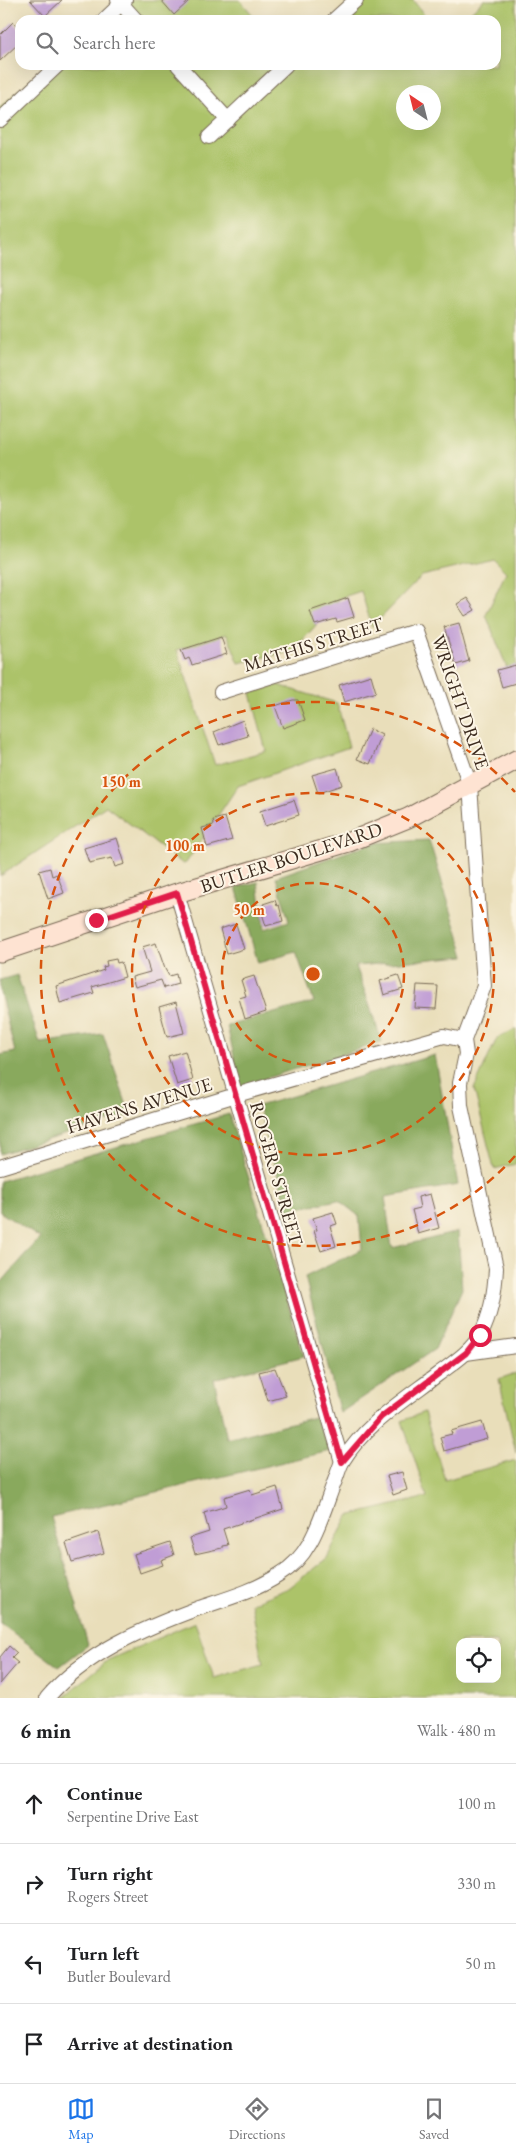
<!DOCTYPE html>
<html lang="en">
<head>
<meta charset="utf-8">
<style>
  body { margin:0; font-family:"EB Garamond",serif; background:#f2f2f2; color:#202124 }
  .controls { position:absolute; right:15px; bottom:15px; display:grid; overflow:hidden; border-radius:10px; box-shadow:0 5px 20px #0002 }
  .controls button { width:45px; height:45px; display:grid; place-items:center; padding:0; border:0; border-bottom:1px solid #e0e0e0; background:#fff; color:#202124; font:25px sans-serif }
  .compass { position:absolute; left:396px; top:85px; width:45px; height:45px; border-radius:50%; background:#fff; box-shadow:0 5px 20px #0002; rotate:325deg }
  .stop { position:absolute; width:15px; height:15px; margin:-11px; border:4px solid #e11d48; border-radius:50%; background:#fff }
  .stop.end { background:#e11d48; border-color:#fff; box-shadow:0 1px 5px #0008 }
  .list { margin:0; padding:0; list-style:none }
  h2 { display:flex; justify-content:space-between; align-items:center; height:65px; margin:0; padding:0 20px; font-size:21px }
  h2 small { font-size:16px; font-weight:400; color:#757577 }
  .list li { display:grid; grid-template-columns:32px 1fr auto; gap:15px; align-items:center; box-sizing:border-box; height:80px; padding:0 20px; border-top:1px solid #e0e0e0 }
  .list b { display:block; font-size:19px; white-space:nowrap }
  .list p { margin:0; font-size:16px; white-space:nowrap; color:#757577 }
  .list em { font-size:16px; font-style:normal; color:#757577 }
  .icon { flex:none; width:28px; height:28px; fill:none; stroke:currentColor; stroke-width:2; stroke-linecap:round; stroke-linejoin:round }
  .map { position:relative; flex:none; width:516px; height:1698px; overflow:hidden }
  .search { position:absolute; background:#fff; box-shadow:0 5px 20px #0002; left:15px; right:15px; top:15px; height:55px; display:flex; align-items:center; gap:12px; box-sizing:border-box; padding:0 18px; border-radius:15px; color:#757577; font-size:19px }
  .sheet { height:385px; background:#fff }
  nav { display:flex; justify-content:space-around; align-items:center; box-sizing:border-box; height:70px; border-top:1px solid #e0e0e0; background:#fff; font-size:14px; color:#757577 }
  nav a { display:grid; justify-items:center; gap:2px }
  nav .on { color:#1a73e8 }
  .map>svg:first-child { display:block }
  .green { fill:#acc369; stroke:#747644; fill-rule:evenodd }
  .forest { fill:#89a95d; stroke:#626a3e }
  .building { fill:#c09dd5 }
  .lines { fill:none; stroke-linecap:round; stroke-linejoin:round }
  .street-casing { stroke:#786955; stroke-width:16 }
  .secondary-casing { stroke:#786955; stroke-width:21 }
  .street { stroke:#fff; stroke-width:14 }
  .secondary { stroke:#fee3d2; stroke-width:19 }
  .route { stroke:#e11d48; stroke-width:6 }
  .ring { fill:none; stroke:#d7540e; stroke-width:2.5; stroke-dasharray:9 6 }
  .labels { text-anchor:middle; stroke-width:4; stroke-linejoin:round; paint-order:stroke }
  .street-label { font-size:19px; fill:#3b2a1e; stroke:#fcf5e5 }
  .centre { fill:#d7540e; stroke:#fcf5e5; stroke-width:2.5 }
  .ring-label { font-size:15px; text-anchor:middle; font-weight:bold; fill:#d7540e; stroke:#fcf5e5; stroke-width:4; stroke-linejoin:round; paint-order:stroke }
</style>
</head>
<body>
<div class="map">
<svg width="516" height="1698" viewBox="0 0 516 1698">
  <rect width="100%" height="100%" fill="#fcf5e5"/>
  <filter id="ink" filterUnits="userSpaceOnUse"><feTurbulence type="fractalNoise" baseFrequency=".02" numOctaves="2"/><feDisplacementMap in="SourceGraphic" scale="10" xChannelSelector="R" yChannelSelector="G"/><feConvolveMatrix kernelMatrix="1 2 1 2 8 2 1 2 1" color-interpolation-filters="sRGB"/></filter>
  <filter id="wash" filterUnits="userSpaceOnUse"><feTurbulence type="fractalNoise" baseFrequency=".0096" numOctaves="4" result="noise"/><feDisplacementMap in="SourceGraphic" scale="20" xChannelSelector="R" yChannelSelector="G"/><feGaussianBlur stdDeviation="1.12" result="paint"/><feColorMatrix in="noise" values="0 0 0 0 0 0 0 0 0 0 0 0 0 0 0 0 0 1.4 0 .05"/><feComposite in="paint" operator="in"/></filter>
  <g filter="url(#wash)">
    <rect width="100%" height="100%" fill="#e9deba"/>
    <g class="green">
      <polygon points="121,0 240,0 257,20 99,20"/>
      <polygon points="366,0 413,0 428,20 346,20"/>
      <path d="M484,0H516V666L507,668L486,615L506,572L493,559L422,576L372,627L361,591L340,598L293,651L239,663L227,634L177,650L215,765L266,751L251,693L278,685L337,703L349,747L238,786L186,863L183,864L106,806L0,876V107L48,65H297L299,67L301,65H496V20H462ZM404,92H434V122H404Z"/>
      <polygon points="516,1029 516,1164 494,1169 474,1089 497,1038"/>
      <polygon points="516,1373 516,1453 499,1379"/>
      <path d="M424,1412L445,1480L516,1460V1698H63L108,1660L195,1622L214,1678L263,1664L251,1603L289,1588L327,1558L348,1516L427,1497L402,1421ZM460,1642H497V1679H460Z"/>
    </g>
    <g class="forest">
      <polygon points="429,840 465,956 356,966 382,1042 241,1086 227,1026 314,1002 296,952 258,963 236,887 258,882 264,929 289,921 276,877 372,843"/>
      <polygon points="17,975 40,1043 103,1034 130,1115 0,1154 0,1055 15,1052 0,992 0,980"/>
      <polygon points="435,1055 458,1185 385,1197 392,1248 458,1232 462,1289 435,1349 340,1413 305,1277 362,1249 359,1216 338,1200 288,1210 258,1106"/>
      <polygon points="229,1114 304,1356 214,1379 227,1439 315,1417 330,1451 51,1517 88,1645 59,1667 0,1623 0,1284 40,1238 0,1212 0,1181"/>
    </g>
    <g id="blocks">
      <g class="building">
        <polygon points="30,0 62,0 45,16"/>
        <polygon points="161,0 190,0 174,15"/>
        <polygon points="13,22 20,30 20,42 0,61 0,35"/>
        <polygon points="348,598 354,617 337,622 336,619 315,625 310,611"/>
        <polygon points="467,598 475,610 465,616 457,604"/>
        <polygon points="459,623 469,661 456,665 444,627"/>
        <polygon points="221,637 227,654 192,665 189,658 185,660 181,650"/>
        <polygon points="516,665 516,683 502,687 497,670"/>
        <polygon points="371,675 376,692 344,702 339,685"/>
        <polygon points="293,700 298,700 305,720 283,728 275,706"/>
        <polygon points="243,720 248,736 219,745 214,732"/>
        <polygon points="370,729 382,735 370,764 357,759"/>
        <polygon points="337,768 342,785 318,793 312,775"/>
        <polygon points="294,800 299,815 265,826 260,811"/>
        <polygon points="225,817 232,840 207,847 202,828 214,825 213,820"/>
        <polygon points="117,838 125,864 115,867 112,858 89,863 84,848"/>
        <polygon points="50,868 52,876 57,874 64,893 48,899 39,871"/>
        <polygon points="275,900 277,906 279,905 283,921 266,926 261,910 265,909 263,904"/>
        <polygon points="236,924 244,949 227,954 220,929"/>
        <polygon points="156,943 165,969 169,976 176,974 178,984 164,988 161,980 135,987 132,977 150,972 142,947"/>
        <polygon points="116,959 117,963 121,962 125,977 92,987 94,993 60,1003 56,986 104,970 103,967 107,966 106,961"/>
        <polygon points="398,975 403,989 384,995 380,981"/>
        <polygon points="254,976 266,1012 245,1019 239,998 246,996 241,980"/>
        <polygon points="417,985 438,986 436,1009 415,1008"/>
        <polygon points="176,1002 184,1033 167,1037 159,1007"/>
        <polygon points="185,1051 193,1080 177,1085 168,1056"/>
        <polygon points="430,1194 439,1228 418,1234 412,1210 420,1208 418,1197"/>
        <polygon points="333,1212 337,1224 330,1226 336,1246 321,1251 314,1231 317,1230 313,1218"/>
        <polygon points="275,1368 286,1396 268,1401 259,1372"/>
        <polygon points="482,1422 487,1439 444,1451 440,1437 452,1434 451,1431"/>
        <polygon points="402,1472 407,1490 393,1495 387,1476"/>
        <polygon points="277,1487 283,1509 223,1529 228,1545 222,1546 222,1548 195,1554 190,1538 209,1532 204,1513 226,1506 224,1497 250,1489 252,1495"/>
        <polygon points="98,1532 104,1553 72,1562 66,1543"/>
        <polygon points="170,1542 174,1555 161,1560 163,1565 140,1573 134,1554"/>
        <polygon points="9,1646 17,1653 12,1658 18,1663 0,1684 0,1657"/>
      </g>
    </g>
  </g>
  <g filter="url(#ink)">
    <use href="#blocks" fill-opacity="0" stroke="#786955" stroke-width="1"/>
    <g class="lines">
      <defs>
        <g id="street">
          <polyline points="118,0 136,20"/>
          <polyline points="104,20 125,0"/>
          <polyline points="334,20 356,0"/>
          <polyline points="178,65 228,120"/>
          <polyline points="0,120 58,65"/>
          <polyline points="209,137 286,65"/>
          <polyline points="177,893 342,1462"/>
          <polyline points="0,1167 236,1095 444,1036 464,1040"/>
          <polyline points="466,1353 516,1346"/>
          <path d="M47,1698C85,1653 144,1628 199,1608C226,1599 255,1591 279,1575C312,1556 321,1517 334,1483C337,1476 339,1468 342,1462C364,1425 404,1400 437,1375C453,1363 471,1352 481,1334C492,1313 495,1291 496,1268L461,1106L460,1083L466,1054L464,1040L484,986L470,785L416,631L221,692"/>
        </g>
        <polyline id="secondary" points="0,952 177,893 349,842 408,818 516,760"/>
      </defs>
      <use href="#street" class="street-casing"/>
      <use href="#secondary" class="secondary-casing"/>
      <use href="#street" class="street"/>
      <use href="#secondary" class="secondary"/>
    </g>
  </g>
  <g class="lines" filter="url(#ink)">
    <polyline class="route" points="96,920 177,893 342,1462 381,1417 466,1353 480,1335"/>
  </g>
  <g class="ring">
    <circle cx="313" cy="974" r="91"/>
    <circle cx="313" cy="974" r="181"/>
    <path d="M515 1156A272 272 0 1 1 515 792"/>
  </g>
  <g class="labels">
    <g class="street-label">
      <text transform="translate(313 644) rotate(-17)" y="7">MATHIS STREET</text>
      <text transform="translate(461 702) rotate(71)" y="7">WRIGHT DRIVE</text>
      <text transform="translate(291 857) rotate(-18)" y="7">BUTLER BOULEVARD</text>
      <text transform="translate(139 1105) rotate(-17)" y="7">HAVENS AVENUE</text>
      <text transform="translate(277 1173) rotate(74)" y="7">ROGERS STREET</text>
    </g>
  </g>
  <circle cx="313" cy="974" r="8" class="centre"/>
  <g class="ring-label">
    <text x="121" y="787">150 m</text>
    <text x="185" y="851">100 m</text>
    <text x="249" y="915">50 m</text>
  </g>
</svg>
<div class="controls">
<button><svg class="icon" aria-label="locate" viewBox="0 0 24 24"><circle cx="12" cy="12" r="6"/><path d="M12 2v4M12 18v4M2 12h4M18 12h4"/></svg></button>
</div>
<svg class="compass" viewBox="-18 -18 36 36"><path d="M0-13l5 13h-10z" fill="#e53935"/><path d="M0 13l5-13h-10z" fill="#757577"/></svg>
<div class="stop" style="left:480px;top:1335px"></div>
<div class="stop end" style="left:96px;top:920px"></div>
<div class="search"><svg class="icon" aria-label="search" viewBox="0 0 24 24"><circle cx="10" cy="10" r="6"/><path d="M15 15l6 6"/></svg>Search here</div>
</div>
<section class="sheet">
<h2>6 min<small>Walk · 480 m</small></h2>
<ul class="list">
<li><svg class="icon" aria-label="ahead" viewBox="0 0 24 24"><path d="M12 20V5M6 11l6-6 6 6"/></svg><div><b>Continue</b><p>Serpentine Drive East</p></div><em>100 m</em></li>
<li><svg class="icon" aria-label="right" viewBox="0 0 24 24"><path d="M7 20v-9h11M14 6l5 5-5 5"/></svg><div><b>Turn right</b><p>Rogers Street</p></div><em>330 m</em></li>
<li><svg class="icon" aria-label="left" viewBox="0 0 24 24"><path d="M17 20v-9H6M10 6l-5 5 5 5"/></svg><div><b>Turn left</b><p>Butler Boulevard</p></div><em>50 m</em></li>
<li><svg class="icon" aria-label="arrive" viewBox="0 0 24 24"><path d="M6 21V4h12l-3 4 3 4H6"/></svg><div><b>Arrive at destination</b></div></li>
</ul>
</section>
<nav>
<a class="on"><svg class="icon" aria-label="map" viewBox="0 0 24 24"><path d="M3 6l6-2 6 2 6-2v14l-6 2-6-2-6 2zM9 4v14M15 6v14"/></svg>Map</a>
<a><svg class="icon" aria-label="directions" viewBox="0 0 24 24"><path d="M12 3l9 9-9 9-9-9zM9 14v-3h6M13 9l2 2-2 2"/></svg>Directions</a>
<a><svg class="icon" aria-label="saved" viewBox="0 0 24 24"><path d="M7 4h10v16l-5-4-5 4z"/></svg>Saved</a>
</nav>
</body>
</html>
